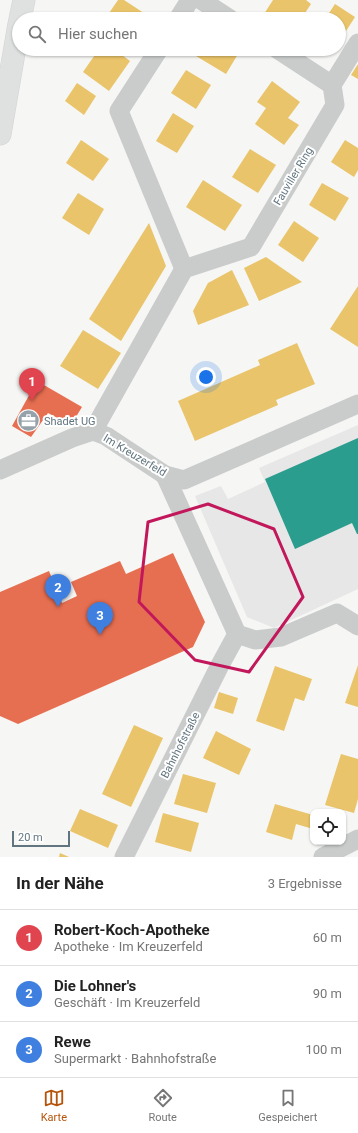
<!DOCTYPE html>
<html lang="de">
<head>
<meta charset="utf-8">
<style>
  body { margin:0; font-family:Roboto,sans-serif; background:#f6f6f6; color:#222 }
  .controls { position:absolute; right:12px; bottom:12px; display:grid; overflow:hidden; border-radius:8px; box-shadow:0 1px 3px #0004 }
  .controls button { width:36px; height:36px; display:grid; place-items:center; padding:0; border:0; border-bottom:1px solid #e0e0e0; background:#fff; color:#222; font:20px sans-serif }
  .scale { position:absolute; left:12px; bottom:10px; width:58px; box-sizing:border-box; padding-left:4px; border:2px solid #617580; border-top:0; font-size:11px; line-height:14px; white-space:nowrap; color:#617580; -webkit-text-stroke:3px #fff; paint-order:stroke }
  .you { position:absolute; left:206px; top:377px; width:14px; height:14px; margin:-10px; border:3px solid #fff; border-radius:50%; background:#1a73e8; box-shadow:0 0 0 6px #1a73e833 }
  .badge { display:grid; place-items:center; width:26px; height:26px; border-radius:50%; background:#b45309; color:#fff; font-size:13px; font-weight:700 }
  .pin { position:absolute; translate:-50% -33px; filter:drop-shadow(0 1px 2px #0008) }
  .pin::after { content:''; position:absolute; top:21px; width:14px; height:12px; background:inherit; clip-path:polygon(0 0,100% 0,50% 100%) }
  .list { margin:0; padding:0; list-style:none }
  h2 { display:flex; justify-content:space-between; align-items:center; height:52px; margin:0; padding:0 16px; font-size:17px }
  h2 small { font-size:13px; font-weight:400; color:#767676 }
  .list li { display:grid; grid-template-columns:26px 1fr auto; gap:12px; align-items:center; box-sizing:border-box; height:56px; padding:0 16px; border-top:1px solid #e0e0e0 }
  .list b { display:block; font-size:15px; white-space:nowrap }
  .list p { margin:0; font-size:13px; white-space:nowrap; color:#767676 }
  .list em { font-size:13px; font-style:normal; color:#767676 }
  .icon { flex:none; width:22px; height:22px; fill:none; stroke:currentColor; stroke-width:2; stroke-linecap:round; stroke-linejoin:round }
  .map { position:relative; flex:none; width:358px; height:857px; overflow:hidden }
  .search { position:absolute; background:#fff; box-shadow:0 1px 3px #0004; left:12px; right:12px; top:12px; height:44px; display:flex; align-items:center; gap:10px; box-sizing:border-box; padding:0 14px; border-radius:22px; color:#767676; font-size:15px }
  .sheet { height:220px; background:#fff }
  nav { display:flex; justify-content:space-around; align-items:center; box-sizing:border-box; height:56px; border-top:1px solid #e0e0e0; background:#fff; font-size:11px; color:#767676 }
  nav a { display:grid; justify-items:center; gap:2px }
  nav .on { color:#b45309 }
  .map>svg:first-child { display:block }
  .built { fill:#e6e7e6 }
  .homes { fill:#e9c46a }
  .shops { fill:#e76f51 }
  .schools { fill:#2a9d8f }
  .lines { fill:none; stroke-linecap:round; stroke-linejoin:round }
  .secondary-casing { stroke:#d3d4d4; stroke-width:23 }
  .minor { stroke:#cacccc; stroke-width:19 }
  .secondary { stroke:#dfe0e0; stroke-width:22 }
  .marked { fill:none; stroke:#c2185b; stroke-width:3; stroke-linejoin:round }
  .labels { text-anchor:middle; stroke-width:4; stroke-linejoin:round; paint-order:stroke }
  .street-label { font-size:11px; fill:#617580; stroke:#fff }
  .poi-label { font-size:11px; fill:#617580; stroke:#fff; text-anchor:start }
</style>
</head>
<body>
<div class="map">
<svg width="358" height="857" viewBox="0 0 358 857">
  <rect width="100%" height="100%" fill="#f6f6f4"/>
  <polygon class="built" points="358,425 358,589 274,628 247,617 195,496 221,486 228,499 265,482 259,468"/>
  <g class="homes">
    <polygon points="118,0 124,0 153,19 105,19"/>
    <polygon points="273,0 306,0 311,4 301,19 271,19 264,14"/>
    <polygon points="335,4 355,17 339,42 339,19 325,19"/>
    <polygon points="99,49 114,49 130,61 109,91 83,72"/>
    <polygon points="201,49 241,49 226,74 196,56"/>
    <polygon points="358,64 358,79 351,75"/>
    <polygon points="186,70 211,85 196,109 171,93"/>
    <polygon points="272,81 300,102 288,118 299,125 284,145 255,124 266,108 257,102"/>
    <polygon points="77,83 96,96 84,115 65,101"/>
    <polygon points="173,113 194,126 177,153 156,141"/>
    <polygon points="81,140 109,159 93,181 66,163"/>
    <polygon points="345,140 358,148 358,170 354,177 331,162"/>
    <polygon points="250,149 276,165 258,193 232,177"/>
    <polygon points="203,180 242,205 225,231 186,207"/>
    <polygon points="322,183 349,198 335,221 309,205"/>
    <polygon points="78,193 104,209 89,235 62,218"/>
    <polygon points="294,221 319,238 303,262 278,245"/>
    <polygon points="149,223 166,266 121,341 89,319"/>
    <polygon points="266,257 302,282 259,301 244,268"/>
    <polygon points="232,270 249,305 198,325 193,311 208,283"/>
    <polygon points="358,286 358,347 330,329"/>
    <polygon points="83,330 121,353 98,389 60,366"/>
    <polygon points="297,343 315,384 276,400 278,405 195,441 178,401 260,365 258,360"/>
    <polygon points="358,665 358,707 345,703"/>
    <polygon points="275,666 312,679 304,701 295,698 284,731 256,721"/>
    <polygon points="219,692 238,698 233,714 214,708"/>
    <polygon points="134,725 163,738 131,807 102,794"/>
    <polygon points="216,731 251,749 239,775 203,758"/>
    <polygon points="341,754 358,759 358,799 354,813 325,805"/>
    <polygon points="183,774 216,783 207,813 174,804"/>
    <polygon points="275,804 313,815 313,829 296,824 292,840 266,832"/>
    <polygon points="80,809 118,825 108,848 70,831"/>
    <polygon points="163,813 199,823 191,852 155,842"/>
    <polygon points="60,853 69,857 59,857"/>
  </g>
  <g class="shops">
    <polygon points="37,381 82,407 71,425 48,413 31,437 12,426"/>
    <polygon points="173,553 205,622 193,647 18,724 0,716 0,592 49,571 62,603 77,596 71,582 120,561 126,574"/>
  </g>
  <polygon class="schools" points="358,438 358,534 357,534 352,523 295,549 265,479"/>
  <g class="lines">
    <defs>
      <g id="secondary">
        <polyline points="20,19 24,0"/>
        <polyline points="0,134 19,24"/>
      </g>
    </defs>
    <use href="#secondary" class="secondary-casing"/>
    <g class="minor">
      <polyline points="201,0 230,19"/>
      <polyline points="178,19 190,0"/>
      <polyline points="159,49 119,111 184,269"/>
      <polyline points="277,49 332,85"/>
      <polyline points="93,431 184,269 251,247 335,105 332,85 358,43"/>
      <polyline points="0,470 72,438 93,431 106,436 165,475 184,480 358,404"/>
      <polyline points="165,475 237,634 255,640 281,637 337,613 358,626"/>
      <polyline points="124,857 219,667 237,634"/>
      <polyline points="323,857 358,839"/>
    </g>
    <use href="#secondary" class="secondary"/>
  </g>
  <path class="marked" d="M208,504L274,529L303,597L249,672L195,660L139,602L148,522Z"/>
  <defs>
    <symbol id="office-disc" viewBox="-11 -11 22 22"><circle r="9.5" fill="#95a2a9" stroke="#fff"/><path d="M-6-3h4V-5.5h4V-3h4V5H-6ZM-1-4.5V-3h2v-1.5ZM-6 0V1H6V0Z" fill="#fff"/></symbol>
  </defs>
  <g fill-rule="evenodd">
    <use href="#office-disc" x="16" y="408" width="25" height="25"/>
  </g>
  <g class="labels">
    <g class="street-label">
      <text transform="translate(293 176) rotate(-59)" y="4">Fauviller Ring</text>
      <text transform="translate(135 455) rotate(31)" y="4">Im Kreuzerfeld</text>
      <text transform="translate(180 745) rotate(-63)" y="4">Bahnhofstraße</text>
    </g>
    <g class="poi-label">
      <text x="44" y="425">Shadet UG</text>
    </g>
  </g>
</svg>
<div class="controls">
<button><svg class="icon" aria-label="locate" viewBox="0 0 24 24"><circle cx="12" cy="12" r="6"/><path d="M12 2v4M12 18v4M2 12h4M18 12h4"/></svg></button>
</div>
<div class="scale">20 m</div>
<div class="you"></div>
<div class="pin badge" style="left:32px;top:401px;background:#e0444e">1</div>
<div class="pin badge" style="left:58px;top:607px;background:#3f7fe0">2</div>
<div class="pin badge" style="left:100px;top:635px;background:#3f7fe0">3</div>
<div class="search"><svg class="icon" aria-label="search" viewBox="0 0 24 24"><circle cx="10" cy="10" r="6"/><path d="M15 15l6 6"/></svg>Hier suchen</div>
</div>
<section class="sheet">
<h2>In der Nähe<small>3 Ergebnisse</small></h2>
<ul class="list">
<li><span class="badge" style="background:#e0444e">1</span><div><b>Robert-Koch-Apotheke</b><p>Apotheke · Im Kreuzerfeld</p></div><em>60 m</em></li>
<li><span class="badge" style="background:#3f7fe0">2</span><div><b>Die Lohner's</b><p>Geschäft · Im Kreuzerfeld</p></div><em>90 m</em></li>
<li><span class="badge" style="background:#3f7fe0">3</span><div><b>Rewe</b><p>Supermarkt · Bahnhofstraße</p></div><em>100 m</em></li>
</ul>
</section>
<nav>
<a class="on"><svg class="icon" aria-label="map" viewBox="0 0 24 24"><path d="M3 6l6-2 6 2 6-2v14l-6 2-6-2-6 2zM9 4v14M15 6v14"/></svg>Karte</a>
<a><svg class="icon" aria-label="directions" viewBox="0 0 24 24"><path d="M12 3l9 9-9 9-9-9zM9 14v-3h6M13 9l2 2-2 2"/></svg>Route</a>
<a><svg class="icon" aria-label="saved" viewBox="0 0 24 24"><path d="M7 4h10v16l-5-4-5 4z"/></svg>Gespeichert</a>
</nav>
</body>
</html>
